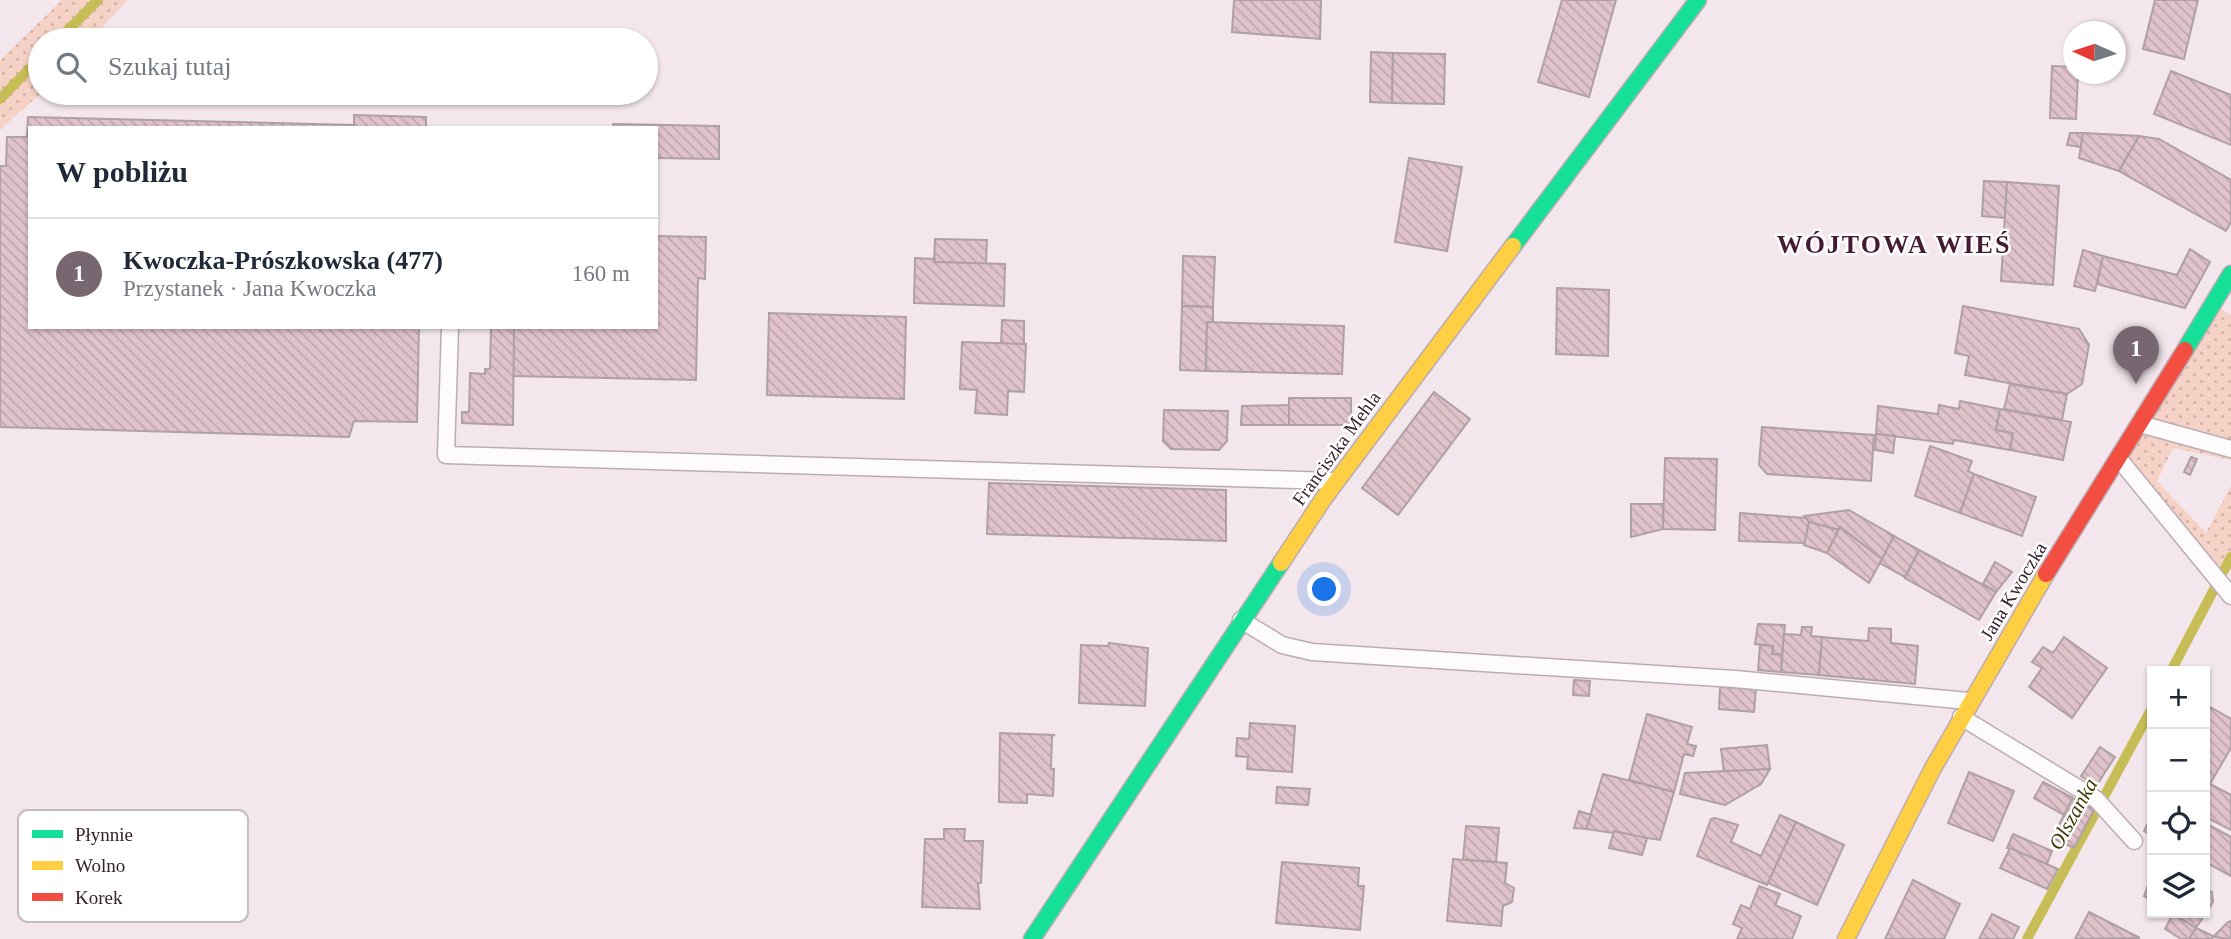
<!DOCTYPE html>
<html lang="pl">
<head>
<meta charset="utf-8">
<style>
  body { margin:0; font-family:Georgia,serif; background:#f6f6f7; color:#1f2937 }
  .controls { position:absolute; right:21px; bottom:21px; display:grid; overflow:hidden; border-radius:0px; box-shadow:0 2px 5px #0004 }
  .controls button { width:63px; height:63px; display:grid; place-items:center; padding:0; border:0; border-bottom:2px solid #e0e1e3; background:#fff; color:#1f2937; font:35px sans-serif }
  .compass { position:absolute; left:2063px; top:21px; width:63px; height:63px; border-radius:50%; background:#fff; box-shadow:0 2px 5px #0004; rotate:273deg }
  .you { position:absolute; left:1325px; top:590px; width:24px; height:24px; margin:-18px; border:5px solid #fff; border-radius:50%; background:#1a73e8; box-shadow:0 0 0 10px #1a73e833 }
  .badge { display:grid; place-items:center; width:46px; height:46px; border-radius:50%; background:#786670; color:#fff; font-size:23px; font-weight:700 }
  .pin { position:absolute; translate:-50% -58px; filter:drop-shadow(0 2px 4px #0008) }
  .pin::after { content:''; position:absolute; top:37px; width:24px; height:21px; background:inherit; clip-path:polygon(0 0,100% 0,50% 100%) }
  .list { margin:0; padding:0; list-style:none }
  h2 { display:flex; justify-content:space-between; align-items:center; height:91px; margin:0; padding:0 28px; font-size:30px }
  h2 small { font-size:23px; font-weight:400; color:#747a83 }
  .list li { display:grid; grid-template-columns:46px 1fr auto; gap:21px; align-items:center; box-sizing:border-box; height:112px; padding:0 28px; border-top:2px solid #e0e1e3 }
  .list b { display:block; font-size:26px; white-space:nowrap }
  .list p { margin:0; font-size:23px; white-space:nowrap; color:#747a83 }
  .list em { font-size:23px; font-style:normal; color:#747a83 }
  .icon { flex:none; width:38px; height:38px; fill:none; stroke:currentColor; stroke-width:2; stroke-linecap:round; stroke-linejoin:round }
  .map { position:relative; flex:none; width:2231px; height:939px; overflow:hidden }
  .search { position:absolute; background:#fff; box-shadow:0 2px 5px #0004; left:28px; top:28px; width:630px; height:77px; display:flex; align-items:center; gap:18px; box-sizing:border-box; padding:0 24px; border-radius:38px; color:#747a83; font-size:26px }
  .panel { position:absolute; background:#fff; box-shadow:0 2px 5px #0004; left:28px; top:126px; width:630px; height:203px; border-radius:0px }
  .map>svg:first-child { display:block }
  .grass { fill:url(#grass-dots) }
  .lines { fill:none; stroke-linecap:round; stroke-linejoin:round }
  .stream { stroke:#c6bd56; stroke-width:10 }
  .building { fill:url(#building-back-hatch); stroke:#afa0a4; stroke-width:2 }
  .lane-casing { stroke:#bbacb4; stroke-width:19 }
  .fast-casing { stroke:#bbacb4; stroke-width:19 }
  .slow-casing { stroke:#bbacb4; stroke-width:19 }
  .jam-casing { stroke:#bbacb4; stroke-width:19 }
  .lane { stroke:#fdfbfc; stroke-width:16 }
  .fast { stroke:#16e098; stroke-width:16 }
  .slow { stroke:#ffcf43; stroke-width:16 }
  .jam { stroke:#f24e42; stroke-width:16 }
  .labels { text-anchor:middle; stroke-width:5; stroke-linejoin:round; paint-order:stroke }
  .street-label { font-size:19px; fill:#36212c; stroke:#fff }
  .water-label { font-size:21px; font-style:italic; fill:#3e3c03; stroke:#fff }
  .district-label { font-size:26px; font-weight:bold; letter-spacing:2px; fill:#451a33; stroke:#fff }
  .key { fill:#fff; stroke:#c3bcc0; stroke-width:2 }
  .key-label { font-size:19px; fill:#36212c }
</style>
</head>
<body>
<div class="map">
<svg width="2231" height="939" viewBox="0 0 2231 939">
  <defs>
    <pattern id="grass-dots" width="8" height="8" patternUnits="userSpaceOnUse" patternTransform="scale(1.75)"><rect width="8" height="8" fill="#f6d1c5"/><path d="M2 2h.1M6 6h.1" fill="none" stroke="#d4b3a9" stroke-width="1.8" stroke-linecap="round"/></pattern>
    <pattern id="building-back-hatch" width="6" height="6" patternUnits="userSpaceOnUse" patternTransform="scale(1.75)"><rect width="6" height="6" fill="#dfc2ca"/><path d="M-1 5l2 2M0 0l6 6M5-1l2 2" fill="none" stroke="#c0a6ae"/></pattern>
  </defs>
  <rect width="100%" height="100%" fill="#f3e7ed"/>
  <g class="grass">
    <polygon points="62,0 128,0 90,40 40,40 41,93 0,130 0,60"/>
    <polygon points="2213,304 2231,315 2231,460 2173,448 2157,481 2206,533 2231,486 2231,570 2206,566 2119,459"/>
  </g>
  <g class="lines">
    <g class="stream">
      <polyline points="58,40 98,0"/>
      <polyline points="0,99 40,58"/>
      <polyline points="2171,671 2231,557"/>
      <polyline points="2027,939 2152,708"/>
    </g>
  </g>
  <g class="building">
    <polygon points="1234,0 1321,0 1320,39 1232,32"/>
    <polygon points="1562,0 1616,0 1589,97 1538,82"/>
    <polygon points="2155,0 2198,0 2184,59 2143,49"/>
    <polygon points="1371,52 1393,53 1392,103 1370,102"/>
    <polygon points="1393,53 1445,54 1444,104 1392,103"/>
    <polygon points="2052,66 2074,67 2074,74 2078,74 2076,119 2050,118"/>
    <polygon points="2171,71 2231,95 2231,145 2154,114"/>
    <polygon points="354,115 426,117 426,128 30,128 30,327 419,327 417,422 354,421 349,437 0,427 0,166 6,166 7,137 27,137 28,117 354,125"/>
    <polygon points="613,124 719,126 719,159 656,158 656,128 613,128"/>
    <polygon points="2070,133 2083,133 2081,147 2067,145"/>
    <polygon points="2083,133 2139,136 2119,171 2079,158"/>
    <polygon points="2139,136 2159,139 2231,180 2231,222 2226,231 2119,171"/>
    <polygon points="1409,158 1462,167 1447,251 1395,242"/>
    <polygon points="1984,181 2007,182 2005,218 1982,216"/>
    <polygon points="2007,182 2059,186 2053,285 2001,281"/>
    <polygon points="656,236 706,237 705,279 698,278 696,380 513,376 514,327 656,327"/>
    <polygon points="935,239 987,240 986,264 934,262"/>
    <polygon points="2190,249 2210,262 2185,308 2097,284 2103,256 2177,275"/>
    <polygon points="2083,250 2103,256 2095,291 2074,286"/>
    <polygon points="1183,256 1215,257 1213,307 1182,306"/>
    <polygon points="915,258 935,259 934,262 1005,264 1004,306 914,303"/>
    <polygon points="1557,288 1609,290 1608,356 1556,354"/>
    <polygon points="1182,306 1213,307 1213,322 1207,322 1206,371 1180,370"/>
    <polygon points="1963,306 2079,329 2089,345 2082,384 2067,394 1965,375 1969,356 1955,353"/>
    <polygon points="769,313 906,317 904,399 767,395"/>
    <polygon points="1002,320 1024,321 1024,344 1001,344"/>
    <polygon points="1207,322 1344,326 1342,374 1206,371"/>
    <polygon points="491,327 514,327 513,425 462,423 462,412 469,412 470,373 485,374 485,369 490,369"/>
    <polygon points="962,342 1026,344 1024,392 1008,391 1007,415 975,413 977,390 960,389"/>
    <polygon points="2010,384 2067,394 2062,420 2004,409"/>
    <polygon points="1434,392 1470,419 1398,515 1362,488"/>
    <rect x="1289" y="398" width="62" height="27"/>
    <polygon points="1960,401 2000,409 1996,430 2013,433 2010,450 1954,440 1953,444 1876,434 1878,406 1938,414 1939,405 1959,409"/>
    <polygon points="1289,405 1289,425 1241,425 1242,406"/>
    <polygon points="2000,409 2071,422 2063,460 2010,450 2013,433 1996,430"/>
    <polygon points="1164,410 1228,411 1227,441 1219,450 1171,449 1163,441"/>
    <polygon points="1762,427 1874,435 1871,481 1767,474 1759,465"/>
    <polygon points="1876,434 1895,436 1893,453 1875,450"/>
    <polygon points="1930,446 1972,461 1968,471 1974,474 1960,513 1915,496"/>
    <polygon points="2191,457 2197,459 2190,475 2184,472"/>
    <polygon points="1665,458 1717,459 1715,530 1663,529"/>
    <polygon points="1974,474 2036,497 2022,536 1960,513"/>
    <polygon points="989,483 1226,490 1226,541 987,534"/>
    <polygon points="1631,504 1663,504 1663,529 1631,537"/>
    <polygon points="1849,510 1894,536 1882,559 1840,527 1839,530 1809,522 1804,516"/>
    <polygon points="1740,513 1806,518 1809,522 1805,543 1739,541"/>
    <polygon points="1809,522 1839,530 1827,553 1804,545"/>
    <polygon points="1840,527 1882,559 1869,583 1827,553"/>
    <polygon points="1894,536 1919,550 1905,577 1880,563"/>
    <polygon points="1919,550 1996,592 1979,620 1905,578"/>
    <polygon points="1995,562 2012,572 1996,592 1983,584"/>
    <polygon points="1758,624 1785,625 1782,655 1772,654 1773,646 1755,644"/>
    <polygon points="1802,627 1812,627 1811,636 1822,637 1819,675 1781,672 1784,634 1801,635"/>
    <polygon points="1869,628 1891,629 1891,643 1918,646 1915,684 1819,675 1822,637 1868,641"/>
    <polygon points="2064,637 2107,668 2072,718 2029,687 2042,668 2032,662 2043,647 2053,653"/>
    <polygon points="1109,643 1148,648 1145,706 1079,703 1081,645 1108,646"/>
    <polygon points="1760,645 1773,646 1772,654 1782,655 1781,672 1758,670"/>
    <polygon points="1574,680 1590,681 1589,696 1573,695"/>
    <polygon points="1720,687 1756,689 1754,712 1719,709"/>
    <polygon points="2205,704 2231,719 2231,748 2207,789 2205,788"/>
    <polygon points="1647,714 1692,727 1687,744 1696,746 1693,756 1684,754 1674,792 1629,780"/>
    <polygon points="1250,723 1295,726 1292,772 1247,769 1248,757 1236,756 1237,738 1249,739"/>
    <polygon points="1000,733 1055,735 1052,736 1051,769 1054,769 1053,796 1027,794 1027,803 999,802"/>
    <polygon points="1767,745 1770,769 1724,773 1721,749"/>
    <polygon points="2100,747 2115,757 2096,786 2081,776"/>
    <polygon points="1770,769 1761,784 1725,805 1680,794 1685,773"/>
    <polygon points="1969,772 2014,791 1993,841 1948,823"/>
    <polygon points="1603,774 1674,792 1660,840 1586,829"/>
    <polygon points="2043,782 2073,798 2064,815 2034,798"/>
    <polygon points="2210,784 2231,795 2231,830 2205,817 2205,794"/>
    <polygon points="1277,787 1310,789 1308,805 1276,803"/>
    <polygon points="2073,798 2094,810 2074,848 2052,838"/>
    <polygon points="1579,811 1591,815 1586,829 1574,828"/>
    <polygon points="1780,815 1796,822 1767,885 1697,856 1711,819 1715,818 1738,825 1731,842 1761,856"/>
    <polygon points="2152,815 2152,836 2144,831"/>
    <polygon points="1796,822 1844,845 1817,905 1768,883"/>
    <polygon points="2205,823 2231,837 2231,876 2205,862"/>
    <polygon points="1466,826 1499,828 1496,862 1463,860"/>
    <polygon points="944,829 965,829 964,841 983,841 981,883 978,883 980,909 922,907 925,839 944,839"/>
    <polygon points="1614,831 1647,838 1642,855 1609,848"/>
    <polygon points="2013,834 2052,851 2047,864 2007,848"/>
    <polygon points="2010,848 2058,869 2047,889 2000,868"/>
    <polygon points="1453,859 1507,863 1505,883 1514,888 1512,902 1503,906 1501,926 1447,921"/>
    <polygon points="1282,862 1359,868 1358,886 1364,886 1360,930 1276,923"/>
    <polygon points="2152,875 2152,901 2144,896"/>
    <polygon points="1913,880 1960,904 1944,939 1885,939"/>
    <polygon points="1759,886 1780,894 1775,905 1801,916 1792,939 1737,939 1742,928 1733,924 1741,905 1750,909"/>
    <polygon points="2205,888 2212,892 2213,902 2196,928 2171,913 2205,913"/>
    <polygon points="2089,912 2140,938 2075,939"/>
    <polygon points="1992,914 2019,927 2013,939 1979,939"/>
    <polygon points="2173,914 2196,928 2189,939 2181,939 2165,929"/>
    <polygon points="2231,921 2231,939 2213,937 2228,922"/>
    <polygon points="2196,928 2213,936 2212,939 2189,939"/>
  </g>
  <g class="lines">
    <defs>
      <g id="lane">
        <polyline points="450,327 446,455 1334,481"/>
        <polyline points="2140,424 2231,449"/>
        <polyline points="2119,459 2231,596"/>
        <polyline points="1241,620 1282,645 1312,652 1735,679 1968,701"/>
        <polyline points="1961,717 2096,799 2134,841"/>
      </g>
      <g id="fast">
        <polyline points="1513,246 1698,0"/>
        <polyline points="2185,350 2231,274"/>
        <polyline points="1032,939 1281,563"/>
      </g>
      <g id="slow">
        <polyline points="1281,563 1324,498 1513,246"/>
        <polyline points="1846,939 1933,768 2046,574"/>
      </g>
      <polyline id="jam" points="2046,574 2185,350"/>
    </defs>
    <use href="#lane" class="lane-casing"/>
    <use href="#fast" class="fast-casing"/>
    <use href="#slow" class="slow-casing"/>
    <use href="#jam" class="jam-casing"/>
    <use href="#lane" class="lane"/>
    <use href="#fast" class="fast"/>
    <use href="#slow" class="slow"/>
    <use href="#jam" class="jam"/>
  </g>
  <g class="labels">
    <g class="street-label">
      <text transform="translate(1336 448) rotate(-54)" y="7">Franciszka Mehla</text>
      <text transform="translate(2013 591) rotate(-59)" y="7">Jana Kwoczka</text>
    </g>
    <g class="water-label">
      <text transform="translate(2073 814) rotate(-61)" y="7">Olszanka</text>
    </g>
    <g class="district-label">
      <text x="1894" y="253">WÓJTOWA WIEŚ</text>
    </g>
  </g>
  <rect x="18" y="810" width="230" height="112" rx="10" class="key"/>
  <rect x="32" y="830" width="31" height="8" fill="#16e098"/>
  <rect x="32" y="861" width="31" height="9" fill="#ffcf43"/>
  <rect x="32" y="893" width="31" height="8" fill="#f24e42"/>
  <g class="key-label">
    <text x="75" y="841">Płynnie</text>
    <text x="75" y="872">Wolno</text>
    <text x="75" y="904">Korek</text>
  </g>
</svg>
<div class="controls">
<button>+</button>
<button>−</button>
<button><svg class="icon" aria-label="locate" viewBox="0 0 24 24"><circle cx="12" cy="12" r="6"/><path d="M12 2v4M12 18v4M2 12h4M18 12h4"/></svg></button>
<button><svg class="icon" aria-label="layers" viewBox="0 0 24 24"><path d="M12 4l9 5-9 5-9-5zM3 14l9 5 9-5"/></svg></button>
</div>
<svg class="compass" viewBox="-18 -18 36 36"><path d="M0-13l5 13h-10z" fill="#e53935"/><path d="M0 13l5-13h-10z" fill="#747a83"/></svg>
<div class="you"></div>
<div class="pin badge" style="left:2136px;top:384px">1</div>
<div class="search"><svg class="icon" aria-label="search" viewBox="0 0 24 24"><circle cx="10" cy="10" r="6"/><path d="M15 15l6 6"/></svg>Szukaj tutaj</div>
<section class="panel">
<h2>W pobliżu<small></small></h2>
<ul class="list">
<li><span class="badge">1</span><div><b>Kwoczka-Prószkowska (477)</b><p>Przystanek · Jana Kwoczka</p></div><em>160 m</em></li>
</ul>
</section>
</div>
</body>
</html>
